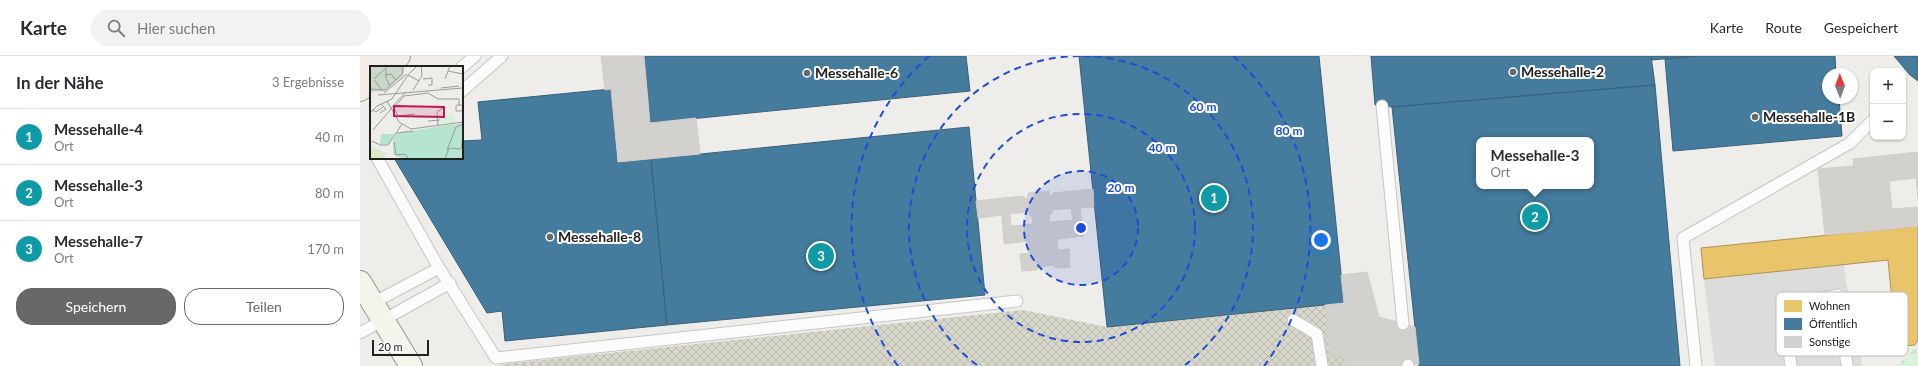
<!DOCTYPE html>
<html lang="de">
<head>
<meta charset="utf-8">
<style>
  body { margin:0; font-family:Lato,sans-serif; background:#f2f2f3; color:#2b2b33 }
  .controls { position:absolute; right:12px; top:12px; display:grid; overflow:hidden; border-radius:8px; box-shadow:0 1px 3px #0004 }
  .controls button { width:36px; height:36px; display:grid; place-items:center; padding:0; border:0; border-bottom:1px solid #e1e1e2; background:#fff; color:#2b2b33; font:20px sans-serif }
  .compass { position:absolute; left:1462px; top:12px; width:36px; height:36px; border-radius:50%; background:#fff; box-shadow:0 1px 3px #0004; rotate:359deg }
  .scale { position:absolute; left:12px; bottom:10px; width:57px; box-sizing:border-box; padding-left:4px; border:2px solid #202020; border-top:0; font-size:11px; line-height:14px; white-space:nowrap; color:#202020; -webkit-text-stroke:3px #fff; paint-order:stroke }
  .you { position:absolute; left:961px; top:184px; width:14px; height:14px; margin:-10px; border:3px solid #fff; border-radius:50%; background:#1a73e8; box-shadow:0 0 0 6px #1a73e833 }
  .badge { display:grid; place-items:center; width:26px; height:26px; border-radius:50%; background:#686866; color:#fff; font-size:13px; font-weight:700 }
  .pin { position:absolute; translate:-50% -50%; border:2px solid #fff; box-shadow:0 1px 4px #0006 }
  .popup { position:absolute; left:1116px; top:81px; width:118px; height:52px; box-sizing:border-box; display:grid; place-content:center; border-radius:8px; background:#fff; filter:drop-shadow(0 1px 3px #0005); font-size:13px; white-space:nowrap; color:#7c7c81 }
  .popup b { font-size:15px; color:#2b2b33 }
  .popup::after { content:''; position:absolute; left:50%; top:100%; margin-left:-8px; border:8px solid transparent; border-top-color:#fff }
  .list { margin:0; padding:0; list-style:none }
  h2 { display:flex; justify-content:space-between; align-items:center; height:52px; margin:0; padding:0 16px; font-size:17px }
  h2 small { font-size:13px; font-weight:400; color:#7c7c81 }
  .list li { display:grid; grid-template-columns:26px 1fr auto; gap:12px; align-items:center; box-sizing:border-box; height:56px; padding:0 16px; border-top:1px solid #e1e1e2 }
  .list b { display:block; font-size:15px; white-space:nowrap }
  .list p { margin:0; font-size:13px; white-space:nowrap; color:#7c7c81 }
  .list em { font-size:13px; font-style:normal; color:#7c7c81 }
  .actions { display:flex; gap:8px; padding:12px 16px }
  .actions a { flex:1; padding:9px 0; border:1px solid #686866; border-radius:16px; text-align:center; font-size:14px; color:#686866 }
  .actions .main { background:#686866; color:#fff }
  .icon { flex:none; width:22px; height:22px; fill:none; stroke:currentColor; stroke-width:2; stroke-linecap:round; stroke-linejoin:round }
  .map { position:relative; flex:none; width:1558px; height:310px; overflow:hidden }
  header { display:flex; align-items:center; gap:24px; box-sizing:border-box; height:56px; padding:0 20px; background:#fff; border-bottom:1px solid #e1e1e2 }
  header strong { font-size:19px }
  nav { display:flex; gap:22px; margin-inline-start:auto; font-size:14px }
  .search { width:280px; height:36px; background:#f2f2f3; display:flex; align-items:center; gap:10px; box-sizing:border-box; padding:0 14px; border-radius:22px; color:#7c7c81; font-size:15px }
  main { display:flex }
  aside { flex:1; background:#fff }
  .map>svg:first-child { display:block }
  .religious { fill:#dcdcda }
  .construction { fill:url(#construction-cross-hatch) }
  .park { fill:url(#park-tufts) }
  .homes { fill:#e9c46a; stroke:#ad9354 }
  .public { fill:#457b9d; stroke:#3a6078; fill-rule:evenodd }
  .building { fill:#d2d1ce; stroke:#d1cfcb; fill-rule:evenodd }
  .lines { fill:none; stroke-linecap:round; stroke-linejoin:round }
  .lane-casing { stroke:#c7c6c5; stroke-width:13 }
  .secondary-casing { stroke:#969881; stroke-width:24 }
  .primary-casing { stroke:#a59b85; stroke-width:24 }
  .lane { stroke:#fcfcfc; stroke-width:11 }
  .secondary { stroke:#f3f4ec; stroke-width:22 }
  .primary { stroke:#f1ede6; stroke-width:22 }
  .ring { fill:none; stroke:#1d4ed8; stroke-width:2; stroke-dasharray:7 5 }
  .poi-dot { fill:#686866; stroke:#fff; stroke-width:1.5 }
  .labels { text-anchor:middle; stroke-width:4; stroke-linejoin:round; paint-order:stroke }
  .poi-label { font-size:14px; font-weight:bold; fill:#202020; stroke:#fff; text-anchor:start }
  .inset-road { fill:none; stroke:#9c9b99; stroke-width:1 }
  .view { fill:#c2185b; fill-opacity:0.15; stroke:#c2185b; stroke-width:2 }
  .inset-edge { fill:none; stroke:#202020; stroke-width:2 }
  .key { fill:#fff; stroke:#bcbcbc; stroke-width:1 }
  .key-label { font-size:11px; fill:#202020 }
  .centre { fill:#1d4ed8; stroke:#fff; stroke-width:2 }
  .ring-label { font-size:12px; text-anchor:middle; font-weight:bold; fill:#1d4ed8; stroke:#fff; stroke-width:4; stroke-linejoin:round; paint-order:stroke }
</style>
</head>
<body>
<header>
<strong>Karte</strong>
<div class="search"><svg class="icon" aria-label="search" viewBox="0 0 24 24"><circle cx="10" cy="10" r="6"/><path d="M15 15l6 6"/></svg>Hier suchen</div>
<nav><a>Karte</a><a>Route</a><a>Gespeichert</a></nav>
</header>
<main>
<aside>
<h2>In der Nähe<small>3 Ergebnisse</small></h2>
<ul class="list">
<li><span class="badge" style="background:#0f9aa8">1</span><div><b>Messehalle-4</b><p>Ort</p></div><em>40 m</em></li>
<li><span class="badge" style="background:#0f9aa8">2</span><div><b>Messehalle-3</b><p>Ort</p></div><em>80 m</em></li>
<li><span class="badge" style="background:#0f9aa8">3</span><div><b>Messehalle-7</b><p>Ort</p></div><em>170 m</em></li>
</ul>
<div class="actions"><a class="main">Speichern</a><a>Teilen</a></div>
</aside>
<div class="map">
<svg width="1558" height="310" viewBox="0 0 1558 310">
  <defs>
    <pattern id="construction-cross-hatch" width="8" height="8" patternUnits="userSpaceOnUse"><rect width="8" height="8" fill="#d7d7cb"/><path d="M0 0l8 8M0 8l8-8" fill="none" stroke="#b8b8ae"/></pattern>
    <pattern id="park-tufts" width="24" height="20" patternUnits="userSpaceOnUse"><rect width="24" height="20" fill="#d8f3d8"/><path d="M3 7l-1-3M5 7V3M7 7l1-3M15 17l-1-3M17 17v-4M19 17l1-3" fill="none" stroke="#b9d0b9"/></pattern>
  </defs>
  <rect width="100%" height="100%" fill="#eeede9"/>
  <polygon class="religious" points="1484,208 1486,227 1497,271 1502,310 1355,310 1344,223"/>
  <polygon class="construction" points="968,248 970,300 984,300 985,310 140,310 144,308 663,254 747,271"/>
  <polygon class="park" points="1558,289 1558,310 1537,310"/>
  <polygon class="homes" points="1558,170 1558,285 1555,289 1521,292 1518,256 1533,254 1528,204 1344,223 1341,192"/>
  <g class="public">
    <polygon points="284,0 606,0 610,35 290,67"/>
    <polygon points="719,0 959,0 984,247 747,271"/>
    <polygon points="1011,0 1291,0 1295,29 1032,51 1015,49"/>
    <polygon points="1291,0 1336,0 1292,4"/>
    <polygon points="1336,0 1475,0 1476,18 1468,18 1468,42 1479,42 1482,80 1313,95 1305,3"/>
    <polygon points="1534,0 1558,0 1558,25 1550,19"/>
    <path d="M1295,29L1320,310H1059L1032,51ZM1119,84H1231V130H1119Z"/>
    <polygon points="251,33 258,106 291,103 307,269 145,285 142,255 127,257 34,102 102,102 102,85 122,84 118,46"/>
    <polygon points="609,71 625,239 307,269 291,103"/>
  </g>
  <g class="building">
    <polygon points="284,0 290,67 336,62 340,98 258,106 251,33 245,34 241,0"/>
    <polygon points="1558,96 1558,142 1556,122 1529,125 1532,153 1558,151 1558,170 1501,176 1493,103"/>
    <polygon points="1494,110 1501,176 1465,179 1458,113"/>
    <path d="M733,133L734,151L720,152L724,180L697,183L698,194L709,193L710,211L696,212L693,209L679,211L677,214L662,215L660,198L669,197L668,185L644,188L642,159L618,162L616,145L663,140V142H668V137L689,135V139H694L693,137ZM711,152L713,164L690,166L689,158H692V154ZM669,156L670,160H672L673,168L651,170L650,158Z"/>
    <polygon points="1007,216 1019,261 1055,271 1059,308 1042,310 985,310 984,300 970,301 965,249 984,247 981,219"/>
  </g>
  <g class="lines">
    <defs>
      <g id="lane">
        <polyline points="102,11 115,0"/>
        <polyline points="102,35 142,0"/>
        <polyline points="1022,50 1043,268"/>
        <polyline points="17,102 79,212 136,302 657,245"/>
        <polyline points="13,247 79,212"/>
        <polyline points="933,264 957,278 962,310"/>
        <polyline points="0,277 90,227"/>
        <polyline points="1048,309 1048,310"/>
        <polyline points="1336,310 1323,182 1490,87 1513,64"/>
        <polyline points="1431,310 1425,263 1436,247 1478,239 1487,310"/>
      </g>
      <polyline id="secondary" points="0,226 51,310"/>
      <g id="primary">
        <polyline points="0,10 21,0"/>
        <polyline points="29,11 39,0"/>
        <polyline points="0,34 11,26"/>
      </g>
    </defs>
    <use href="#lane" class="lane-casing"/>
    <use href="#secondary" class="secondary-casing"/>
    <use href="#primary" class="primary-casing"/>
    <use href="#lane" class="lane"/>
    <use href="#secondary" class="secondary"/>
    <use href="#primary" class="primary"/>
  </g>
  <circle cx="721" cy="172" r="57" fill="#1d4ed8" fill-opacity=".12"/>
  <g class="ring">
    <circle cx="721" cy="172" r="57"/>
    <circle cx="721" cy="172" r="114"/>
    <path d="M617 309A172 172 0 0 1 719 0M723 0A172 172 0 0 1 825 309"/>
    <path d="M538 310A229 229 0 0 1 569 0M873 0A229 229 0 0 1 904 310"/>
  </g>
  <g class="poi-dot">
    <circle cx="1153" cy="16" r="4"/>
    <circle cx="447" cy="17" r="4"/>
    <circle cx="1395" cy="61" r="4"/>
    <circle cx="190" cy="181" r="4"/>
  </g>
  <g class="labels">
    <g class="poi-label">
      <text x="1161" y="21">Messehalle-2</text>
      <text x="455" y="22">Messehalle-6</text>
      <text x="1403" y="66">Messehalle-1B</text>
      <text x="198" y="186">Messehalle-8</text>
    </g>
  </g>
  <g transform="translate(10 10)">
    <rect width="93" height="93" fill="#eeede9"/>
    <path d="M0,0H34V9L15,25L0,26Z" fill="#c8d9c9"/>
    <path d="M83,48L85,57L71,58L70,52Z" fill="#d8f3d8"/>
    <path d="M0,80L11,85L17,88L11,93H0Z" fill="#daebc9"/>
    <path d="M93,57V93H33L23,88V73L27,67ZM11,68H24L19,78H10Z" fill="#b5e4d1"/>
    <path class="inset-road" d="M16,3V12L20,20M78,5L93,8M15,9L21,8L26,14M38,9L49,15M4,13L18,0M53,13L62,12V19H58M75,13L80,0M4,14L12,24M71,22L89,20M0,23L15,24L32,8L33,0M43,24L52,10L51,0M14,27L37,8M58,27L68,33H89V39M8,29L93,22M17,35L29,56L41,63L93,56M93,39L92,45H86V40L87,39H93M21,42L35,27M3,44L6,46L13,41M0,47L7,40L22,33L38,9L47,0M10,47L16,43L11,38M45,48L28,50L24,42L34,30L58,27M58,55L70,54M68,60L67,46L73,42M3,64L21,43M27,67L43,65M2,75L10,79H18L32,58M24,76L26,89L35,88L38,92M77,84L86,61L93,58M75,93L79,82L91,83L93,71"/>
    <path class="view" d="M24,40L74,41V51L24,50Z"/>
    <rect width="93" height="93" class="inset-edge"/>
  </g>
  <rect x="1416" y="236" width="132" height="64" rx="6" class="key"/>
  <rect x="1424" y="244" width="18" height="12" fill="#e9c46a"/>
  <rect x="1424" y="262" width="18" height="12" fill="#457b9d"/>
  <rect x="1424" y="280" width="18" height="12" fill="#d2d1ce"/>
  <g class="key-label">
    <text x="1449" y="254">Wohnen</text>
    <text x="1449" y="272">Öffentlich</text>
    <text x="1449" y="290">Sonstige</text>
  </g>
  <circle cx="721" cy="172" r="6" class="centre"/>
  <g class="ring-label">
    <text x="843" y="55">60 m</text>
    <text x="929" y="79">80 m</text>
    <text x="802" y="96">40 m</text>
    <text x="761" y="136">20 m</text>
  </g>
</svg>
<div class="controls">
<button>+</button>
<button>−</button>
</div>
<svg class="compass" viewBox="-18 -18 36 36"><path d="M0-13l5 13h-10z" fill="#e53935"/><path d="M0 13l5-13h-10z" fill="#7c7c81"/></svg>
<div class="scale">20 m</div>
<div class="you"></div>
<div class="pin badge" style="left:854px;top:142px;background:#0f9aa8">1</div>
<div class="pin badge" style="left:1175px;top:161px;background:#0f9aa8">2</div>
<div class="popup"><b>Messehalle-3</b>Ort</div>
<div class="pin badge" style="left:461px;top:200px;background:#0f9aa8">3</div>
</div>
</main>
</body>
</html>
